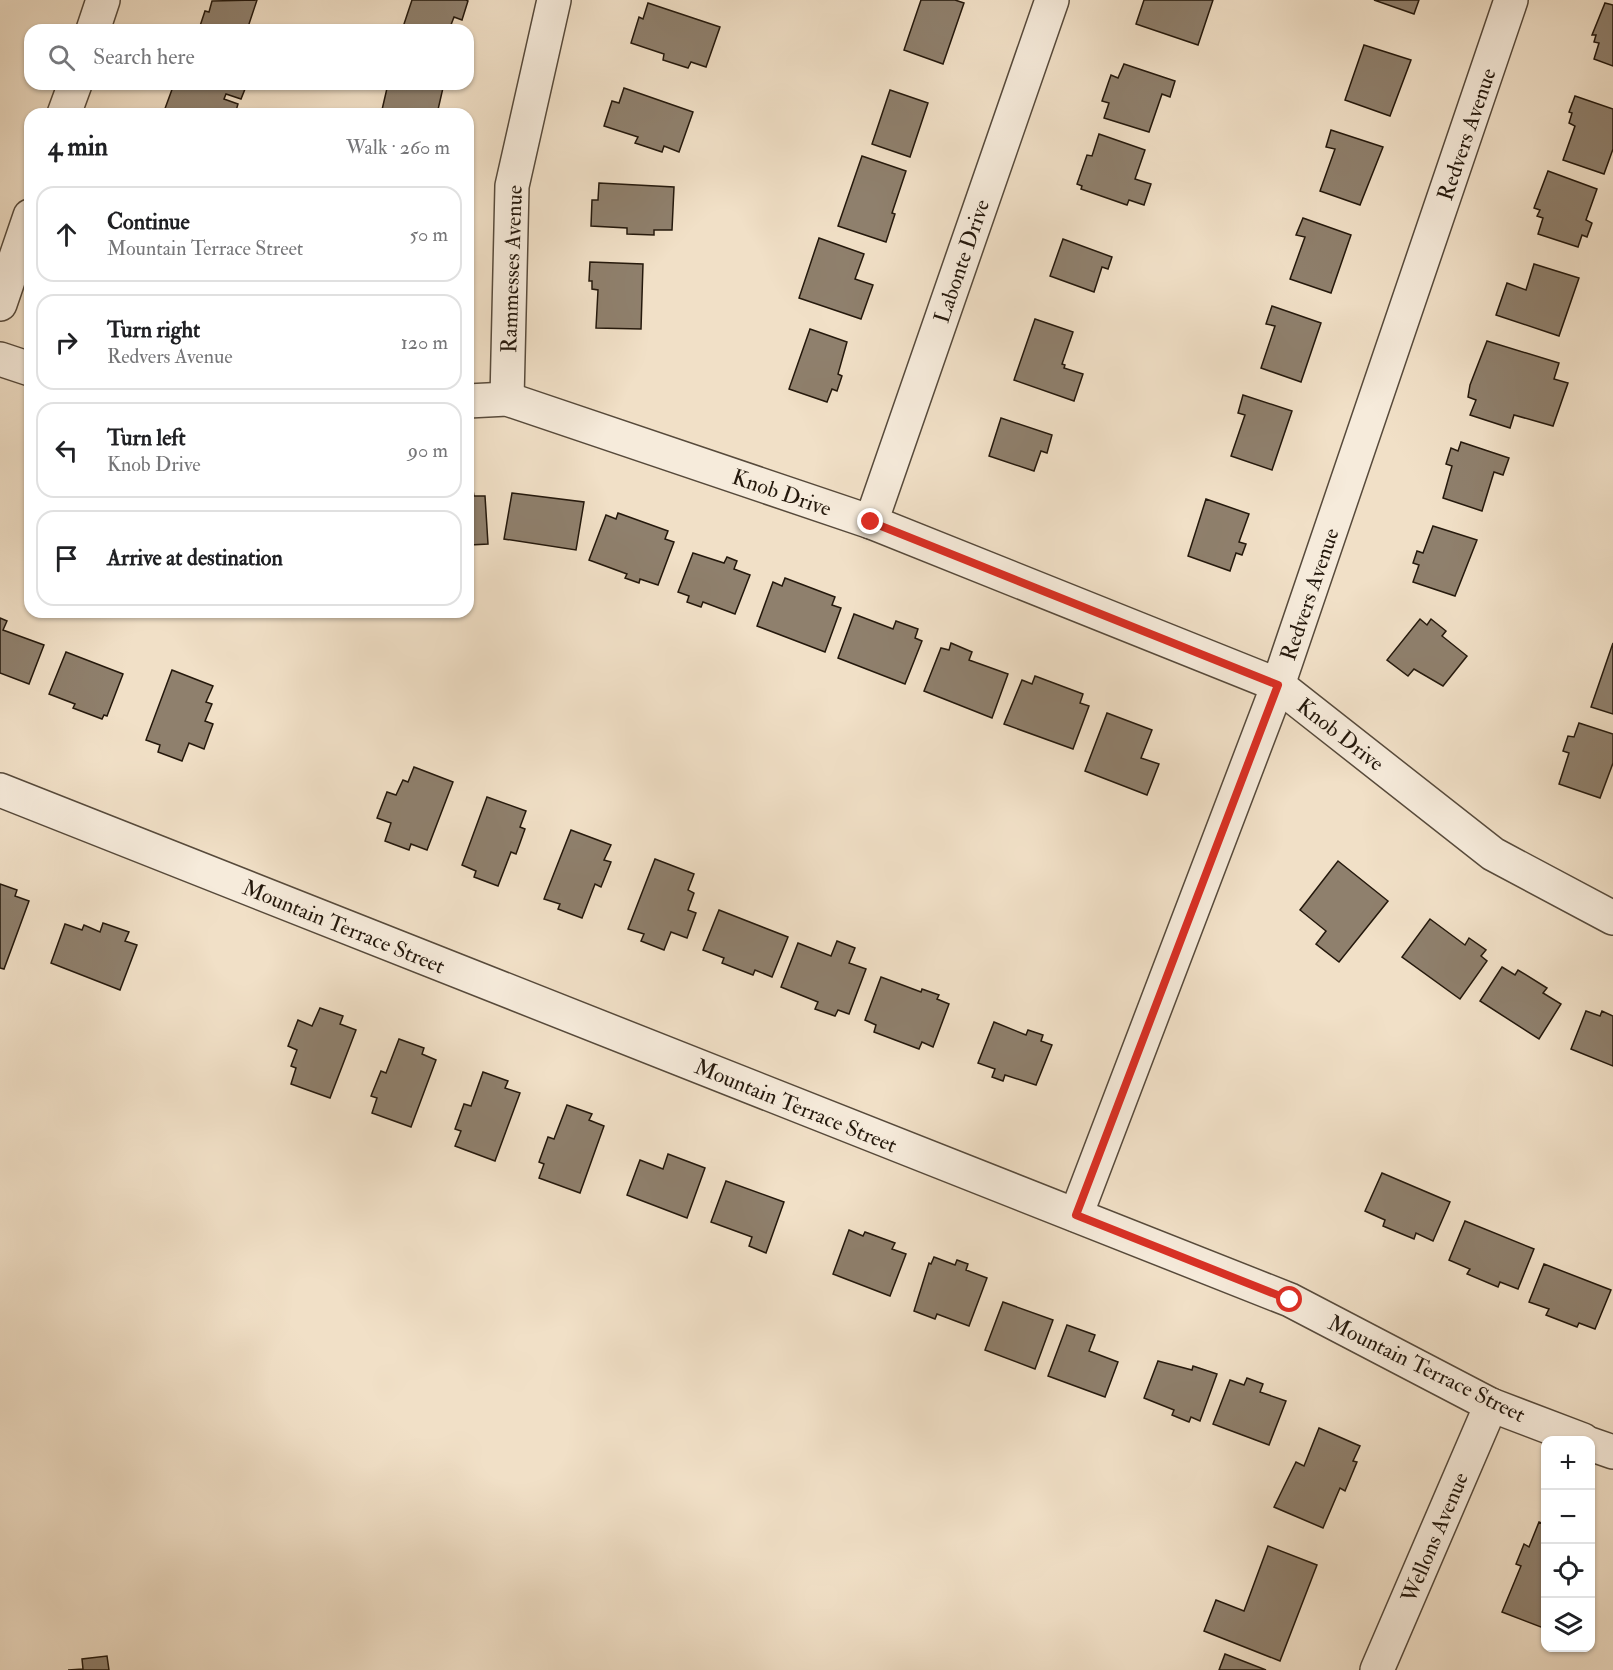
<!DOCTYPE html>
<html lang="en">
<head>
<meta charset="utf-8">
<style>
  body { margin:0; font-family:"IM FELL Double Pica",serif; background:#f2f2f2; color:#202124 }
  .controls { position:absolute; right:18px; bottom:18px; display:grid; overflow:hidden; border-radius:12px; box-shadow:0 2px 4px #0004 }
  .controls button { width:54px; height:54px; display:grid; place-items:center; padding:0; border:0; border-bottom:2px solid #e0e0e0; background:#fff; color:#202124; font:30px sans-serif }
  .stop { position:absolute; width:18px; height:18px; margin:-14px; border:4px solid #d93025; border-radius:50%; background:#fff }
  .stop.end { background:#d93025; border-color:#fff; box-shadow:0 2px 6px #0008 }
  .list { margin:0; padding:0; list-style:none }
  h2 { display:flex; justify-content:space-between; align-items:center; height:78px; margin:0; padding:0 24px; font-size:26px }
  h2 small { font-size:20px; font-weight:400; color:#757577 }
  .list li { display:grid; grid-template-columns:39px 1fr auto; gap:18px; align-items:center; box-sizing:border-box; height:96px; margin:0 12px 12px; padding:0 12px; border:2px solid #e0e0e0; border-radius:18px }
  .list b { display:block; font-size:22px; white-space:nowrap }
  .list p { margin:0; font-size:20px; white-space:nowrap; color:#757577 }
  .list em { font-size:20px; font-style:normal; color:#757577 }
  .icon { flex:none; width:33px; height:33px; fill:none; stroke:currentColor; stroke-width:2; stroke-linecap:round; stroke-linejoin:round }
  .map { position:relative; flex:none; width:1613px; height:1670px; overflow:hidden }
  .search { position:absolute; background:#fff; box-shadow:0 2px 4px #0004; left:24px; top:24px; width:450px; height:66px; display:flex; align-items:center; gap:15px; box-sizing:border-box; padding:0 21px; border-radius:18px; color:#757577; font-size:22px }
  .panel { position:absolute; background:#fff; box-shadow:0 2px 4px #0004; left:24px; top:108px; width:450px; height:510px; border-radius:18px }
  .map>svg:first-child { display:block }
  .building { fill:#8f806d; stroke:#24180c; stroke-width:1.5 }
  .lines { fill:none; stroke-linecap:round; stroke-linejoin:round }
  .minor-casing { stroke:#574a3b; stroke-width:36 }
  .minor { stroke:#f6ebdb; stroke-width:33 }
  .route { stroke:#d93025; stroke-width:8 }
  .labels { text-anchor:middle; stroke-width:4.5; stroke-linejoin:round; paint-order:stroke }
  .street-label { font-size:22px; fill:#24180c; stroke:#f6ebdb }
</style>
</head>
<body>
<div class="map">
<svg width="1613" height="1670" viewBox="0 0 1613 1670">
  <rect width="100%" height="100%" fill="#f1e0c7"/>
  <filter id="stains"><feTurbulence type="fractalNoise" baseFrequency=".00333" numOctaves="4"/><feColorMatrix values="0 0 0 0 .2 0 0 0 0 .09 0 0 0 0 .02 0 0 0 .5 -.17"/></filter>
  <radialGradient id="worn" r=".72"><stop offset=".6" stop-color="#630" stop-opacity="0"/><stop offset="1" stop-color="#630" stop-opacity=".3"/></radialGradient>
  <g class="building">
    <polygon points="257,0 247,30 199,29 205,11 209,12 212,1"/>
    <polygon points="412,0 466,0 468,1 462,20 454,17 449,30 402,30"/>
    <polygon points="921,0 955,0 964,3 943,64 904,50"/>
    <polygon points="1144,0 1213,0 1198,45 1136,24"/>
    <polygon points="1374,0 1419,0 1414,14"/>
    <polygon points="648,3 720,27 706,67 691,62 688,68 663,60 664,54 631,43 639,17 643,19"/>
    <polygon points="1605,3 1613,5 1613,66 1594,59 1599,43 1594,42 1596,35 1592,35"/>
    <polygon points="1364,45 1411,60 1390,116 1345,100"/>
    <polygon points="1124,64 1175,81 1170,97 1162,94 1149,132 1104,118 1109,103 1102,101 1111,75 1118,78"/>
    <polygon points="174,84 206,84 214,87 215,84 247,84 241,99 226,94 224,99 238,104 235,114 163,114"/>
    <polygon points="388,84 435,84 435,87 443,88 437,114 381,114"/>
    <polygon points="624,88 693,112 679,152 664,146 662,152 635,143 638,137 604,126 612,101 619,103"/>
    <polygon points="890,90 928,103 910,157 872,144"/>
    <polygon points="1575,96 1613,109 1613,149 1604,174 1563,160 1575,126 1569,123 1572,113 1569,112"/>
    <polygon points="1331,130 1383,147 1360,205 1320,191 1335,149 1326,147"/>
    <polygon points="1099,134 1145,150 1135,179 1151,184 1144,205 1129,200 1127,205 1081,189 1082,186 1077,184 1087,155 1092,156"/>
    <polygon points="862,156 906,171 892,213 895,214 886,242 838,226"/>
    <polygon points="1548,171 1597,189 1586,220 1592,223 1587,237 1582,235 1578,247 1538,234 1543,218 1537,216 1540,210 1534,208"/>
    <polygon points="599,183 674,187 672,230 654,230 654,235 627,234 627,228 591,226 592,200 598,200"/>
    <polygon points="1303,218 1351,235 1331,293 1290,279 1305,237 1296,235"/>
    <polygon points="819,238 864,254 855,279 873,285 861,319 799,298"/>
    <polygon points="1063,239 1112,257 1108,269 1102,267 1094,292 1050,276"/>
    <polygon points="590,262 643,264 641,329 596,328 598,290 592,289 592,281 589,281"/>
    <polygon points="1534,264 1579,278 1559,336 1496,315 1507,283 1526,290"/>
    <polygon points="1272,306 1321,323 1301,382 1261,368 1275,326 1266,324"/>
    <polygon points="1035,319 1073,332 1062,364 1065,365 1064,368 1083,374 1074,401 1014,380"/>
    <polygon points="810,329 847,342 838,374 842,376 837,391 832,389 827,402 789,389"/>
    <polygon points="1487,341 1559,363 1554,379 1568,383 1553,426 1514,415 1510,428 1470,415 1476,400 1468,397 1470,385"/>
    <polygon points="1243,395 1292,411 1272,470 1231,456 1245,415 1238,413"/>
    <polygon points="1001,418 1052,435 1047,453 1041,451 1034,471 989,456"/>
    <polygon points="1461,442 1509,458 1503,475 1494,472 1482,511 1443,498 1452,466 1446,464 1451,448 1458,451"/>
    <polygon points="468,490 473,490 474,496 485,496 488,544 470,545 470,550 468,550"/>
    <polygon points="512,493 584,502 576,550 504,539"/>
    <polygon points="1206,499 1249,514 1239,542 1246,544 1242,555 1236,553 1230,571 1188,556"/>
    <polygon points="618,513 668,531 665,539 674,542 658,585 640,579 639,583 625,578 627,574 589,560 606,515 616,519"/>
    <polygon points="1433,526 1477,540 1455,596 1413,582 1419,565 1413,563 1417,551 1423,553"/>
    <polygon points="693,553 724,563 727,557 737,561 734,569 750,575 735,614 703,602 701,607 687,602 689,596 678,592"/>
    <polygon points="785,578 835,597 832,605 841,608 825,652 757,626 773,582 782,586"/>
    <polygon points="854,614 893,629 896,621 918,629 915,638 922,641 905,684 838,658"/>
    <polygon points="0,618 7,621 3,630 44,645 29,684 0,673"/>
    <polygon points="1420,619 1427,625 1431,619 1446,631 1442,636 1467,656 1443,686 1414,669 1408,676 1387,660"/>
    <polygon points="951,643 972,652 969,660 1008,674 992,718 924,691 941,648 949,650"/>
    <polygon points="1613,643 1613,714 1591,707"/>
    <polygon points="66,652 123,674 107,716 104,715 102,719 73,708 75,704 49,694"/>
    <polygon points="172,670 213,686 206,702 212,704 205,721 213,724 204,749 189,743 182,761 158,752 160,745 146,740"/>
    <polygon points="1035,676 1083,694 1080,703 1089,706 1073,749 1004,724 1022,680 1032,684"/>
    <polygon points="1107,713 1152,730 1141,758 1159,764 1147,795 1085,771"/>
    <polygon points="1579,723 1613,734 1613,763 1600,798 1559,784 1569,753 1563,751 1568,736 1574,737"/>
    <polygon points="414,767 453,782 427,850 411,844 409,850 385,841 391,823 377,818 387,792 396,795 403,780 408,782"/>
    <polygon points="487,797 526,811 520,827 525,829 516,854 511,852 498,886 474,877 476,871 462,865"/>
    <polygon points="571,830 611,845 604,860 611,862 601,887 595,884 582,918 558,909 560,904 544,899"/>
    <polygon points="655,859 694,874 688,890 694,893 688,910 696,913 687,938 671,932 664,950 641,941 644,934 628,929"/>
    <polygon points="1338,861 1388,901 1339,962 1316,944 1326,931 1300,910"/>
    <polygon points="0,884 17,890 15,896 29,901 4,969 0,968"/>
    <polygon points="719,910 788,937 772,977 755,970 753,975 722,963 724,958 703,950"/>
    <polygon points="1430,919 1465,945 1469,938 1486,950 1481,956 1487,961 1460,999 1402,957"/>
    <polygon points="103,923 129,932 125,941 137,945 120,990 51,963 65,924 82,930 84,925 100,932"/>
    <polygon points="837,941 855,948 849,963 866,969 849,1014 838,1010 835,1016 815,1009 818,1002 781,987 798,943 831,956"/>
    <polygon points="1502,967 1515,975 1518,970 1547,988 1543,993 1561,1004 1539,1039 1480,1001"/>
    <polygon points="881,977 921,992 922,989 939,995 937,999 949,1004 933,1047 922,1042 919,1049 874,1032 876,1025 865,1020"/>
    <polygon points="320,1008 343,1016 340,1024 356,1030 330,1098 291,1084 296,1068 291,1066 297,1050 288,1046 298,1020 312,1026"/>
    <polygon points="1586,1011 1600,1016 1602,1011 1613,1016 1613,1066 1571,1049"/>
    <polygon points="994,1022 1026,1035 1028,1030 1043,1035 1041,1041 1052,1045 1036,1085 1005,1075 1003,1081 992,1077 995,1069 978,1063"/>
    <polygon points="399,1039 424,1048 422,1054 436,1060 411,1127 372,1113 377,1098 371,1096 381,1071 386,1073"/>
    <polygon points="483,1072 508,1081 505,1088 520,1093 495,1161 455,1146 461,1131 455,1129 464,1104 471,1106"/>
    <polygon points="567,1105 592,1114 589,1120 604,1126 580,1193 539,1178 544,1164 539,1162 548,1137 554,1139"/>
    <polygon points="668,1154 705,1168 687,1218 627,1195 640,1160 663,1169"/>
    <polygon points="1382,1173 1450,1202 1433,1241 1416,1233 1414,1239 1383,1226 1385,1220 1365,1211"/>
    <polygon points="726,1181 784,1202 766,1253 749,1246 752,1237 711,1222"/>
    <polygon points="1465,1221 1534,1249 1518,1289 1500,1282 1498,1287 1467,1274 1470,1269 1449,1260"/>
    <polygon points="849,1230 863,1236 865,1232 895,1243 892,1249 906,1254 890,1296 833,1274"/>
    <polygon points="934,1257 955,1265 957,1260 968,1264 966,1270 987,1278 969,1326 937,1314 935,1319 914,1311 929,1263 931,1264"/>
    <polygon points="1544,1264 1611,1290 1595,1329 1579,1323 1577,1327 1546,1315 1549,1309 1529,1302"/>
    <polygon points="1003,1302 1053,1320 1035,1369 985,1350"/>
    <polygon points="1067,1325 1095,1335 1089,1351 1118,1362 1105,1397 1048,1376"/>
    <polygon points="1158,1361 1192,1370 1193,1366 1217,1374 1200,1421 1191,1417 1189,1422 1172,1415 1174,1410 1144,1398"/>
    <polygon points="1247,1378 1263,1384 1260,1392 1286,1401 1269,1445 1213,1424 1230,1380 1244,1385"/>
    <polygon points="1319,1428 1360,1446 1353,1461 1357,1462 1345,1491 1340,1488 1323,1528 1274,1507 1296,1462 1304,1466"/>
    <polygon points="1539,1522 1546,1525 1546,1629 1502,1612 1521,1566 1516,1564 1524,1544 1529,1547"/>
    <polygon points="1268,1546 1317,1565 1280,1661 1204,1631 1216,1600 1244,1611"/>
    <polygon points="1225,1654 1266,1670 1219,1670"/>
    <polygon points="107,1656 109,1670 68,1670 83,1669 82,1659"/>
  </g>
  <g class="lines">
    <defs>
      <g id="minor">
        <polyline points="93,30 103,0"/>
        <polyline points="64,114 75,84"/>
        <polyline points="0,304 30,216"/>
        <polyline points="0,359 30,369"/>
        <polyline points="507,399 512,186 554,0"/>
        <polyline points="468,401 507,399 871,522 1278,685 1493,854 1613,918"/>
        <polyline points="871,522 1052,0"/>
        <polyline points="0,790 1290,1300 1491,1405 1583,1440"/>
        <polyline points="1076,1215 1278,685 1511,0"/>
        <polyline points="1590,1444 1613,1452"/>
        <polyline points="1377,1670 1491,1405"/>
      </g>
    </defs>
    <use href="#minor" class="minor-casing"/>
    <use href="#minor" class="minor"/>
  </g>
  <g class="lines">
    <polyline class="route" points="871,522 1278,685 1076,1215 1290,1300"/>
  </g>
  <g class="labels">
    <g class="street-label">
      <text transform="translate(1466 134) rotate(-71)" y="8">Redvers Avenue</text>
      <text transform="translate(961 261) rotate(-71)" y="8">Labonte Drive</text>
      <text transform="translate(511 269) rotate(-88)" y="8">Rammesses Avenue</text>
      <text transform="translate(782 492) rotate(19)" y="8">Knob Drive</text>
      <text transform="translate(1309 594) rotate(-71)" y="8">Redvers Avenue</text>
      <text transform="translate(1341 734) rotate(38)" y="8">Knob Drive</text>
      <text transform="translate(344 926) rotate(22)" y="8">Mountain Terrace Street</text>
      <text transform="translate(796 1105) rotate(22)" y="8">Mountain Terrace Street</text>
      <text transform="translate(1427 1368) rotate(26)" y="8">Mountain Terrace Street</text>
      <text transform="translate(1434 1537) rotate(-67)" y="8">Wellons Avenue</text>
    </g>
  </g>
  <rect width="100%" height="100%" filter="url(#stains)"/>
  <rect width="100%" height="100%" fill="url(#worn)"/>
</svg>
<div class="controls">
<button>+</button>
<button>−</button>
<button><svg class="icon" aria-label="locate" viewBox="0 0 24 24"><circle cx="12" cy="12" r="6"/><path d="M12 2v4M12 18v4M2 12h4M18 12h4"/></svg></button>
<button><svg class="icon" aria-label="layers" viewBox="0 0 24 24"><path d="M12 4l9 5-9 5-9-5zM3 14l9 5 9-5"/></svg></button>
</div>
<div class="stop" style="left:1290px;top:1300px"></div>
<div class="stop end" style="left:871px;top:522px"></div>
<div class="search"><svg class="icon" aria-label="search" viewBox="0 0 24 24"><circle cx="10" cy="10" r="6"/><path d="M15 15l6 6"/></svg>Search here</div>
<section class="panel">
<h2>4 min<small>Walk · 260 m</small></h2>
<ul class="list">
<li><svg class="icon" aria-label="ahead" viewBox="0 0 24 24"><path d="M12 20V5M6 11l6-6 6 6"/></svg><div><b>Continue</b><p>Mountain Terrace Street</p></div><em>50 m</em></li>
<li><svg class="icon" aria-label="right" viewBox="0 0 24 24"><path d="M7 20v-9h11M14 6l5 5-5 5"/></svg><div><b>Turn right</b><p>Redvers Avenue</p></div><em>120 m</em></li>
<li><svg class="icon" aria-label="left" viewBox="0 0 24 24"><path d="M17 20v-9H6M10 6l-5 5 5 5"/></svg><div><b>Turn left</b><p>Knob Drive</p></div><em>90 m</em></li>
<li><svg class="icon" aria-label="arrive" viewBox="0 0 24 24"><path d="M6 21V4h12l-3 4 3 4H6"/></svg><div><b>Arrive at destination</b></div></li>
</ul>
</section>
</div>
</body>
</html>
